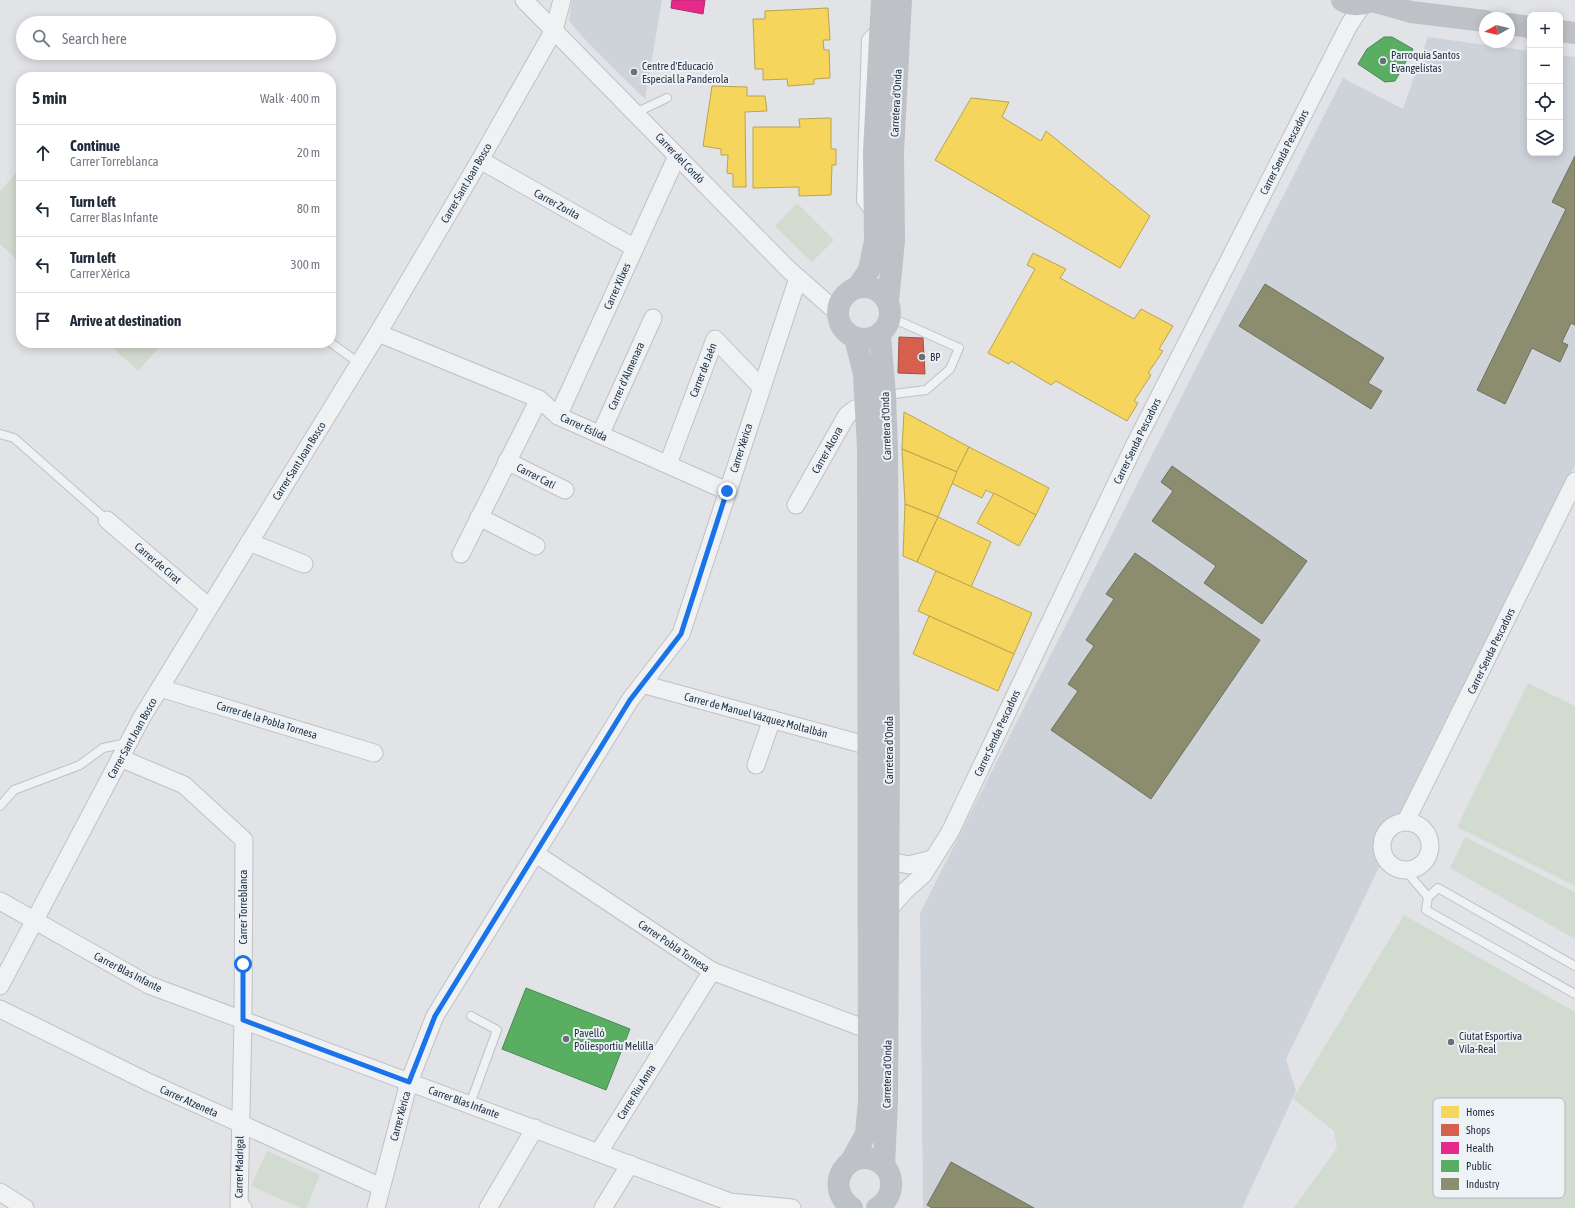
<!DOCTYPE html>
<html lang="en">
<head>
<meta charset="utf-8">
<style>
  body { margin:0; font-family:"Asap Condensed",sans-serif; background:#f2f2f3; color:#1f2937 }
  .controls { position:absolute; right:12px; top:12px; display:grid; overflow:hidden; border-radius:8px; box-shadow:0 2px 10px #0003 }
  .controls button { width:36px; height:36px; display:grid; place-items:center; padding:0; border:0; border-bottom:1px solid #e0e1e3; background:#fff; color:#1f2937; font:20px sans-serif }
  .compass { position:absolute; left:1479px; top:12px; width:36px; height:36px; border-radius:50%; background:#fff; box-shadow:0 2px 10px #0003; rotate:262deg }
  .stop { position:absolute; width:12px; height:12px; margin:-9px; border:3px solid #1a73e8; border-radius:50%; background:#fff }
  .stop.end { background:#1a73e8; border-color:#fff; box-shadow:0 1px 4px #0008 }
  .list { margin:0; padding:0; list-style:none }
  h2 { display:flex; justify-content:space-between; align-items:center; height:52px; margin:0; padding:0 16px; font-size:17px }
  h2 small { font-size:13px; font-weight:400; color:#747a83 }
  .list li { display:grid; grid-template-columns:26px 1fr auto; gap:12px; align-items:center; box-sizing:border-box; height:56px; padding:0 16px; border-top:1px solid #e0e1e3 }
  .list b { display:block; font-size:15px; white-space:nowrap }
  .list p { margin:0; font-size:13px; white-space:nowrap; color:#747a83 }
  .list em { font-size:13px; font-style:normal; color:#747a83 }
  .icon { flex:none; width:22px; height:22px; fill:none; stroke:currentColor; stroke-width:2; stroke-linecap:round; stroke-linejoin:round }
  .map { position:relative; flex:none; width:1575px; height:1208px; overflow:hidden }
  .search { position:absolute; background:#fff; box-shadow:0 2px 10px #0003; left:16px; top:16px; width:320px; height:44px; display:flex; align-items:center; gap:10px; box-sizing:border-box; padding:0 14px; border-radius:22px; color:#747a83; font-size:15px }
  .panel { position:absolute; background:#fff; box-shadow:0 2px 10px #0003; left:16px; top:72px; width:320px; height:276px; border-radius:16px }
  .map>svg:first-child { display:block }
  .built { fill:#ced3da }
  .green { fill:#d2dbd0 }
  .homes { fill:#f6d55c; stroke:#b7a454 }
  .shops { fill:#d6604d; stroke:#a1524a }
  .health { fill:#e7298a; stroke:#ad2b74 }
  .public { fill:#5aae61; stroke:#4a8858 }
  .industry { fill:#8c8c6e; stroke:#6d7161 }
  .lines { fill:none; stroke-linecap:round; stroke-linejoin:round }
  .lane-casing { stroke:#bfc1c4; stroke-width:10 }
  .street-casing { stroke:#bfc1c4; stroke-width:19 }
  .lane { stroke:#f0f1f3; stroke-width:8 }
  .street { stroke:#f0f1f3; stroke-width:17 }
  .secondary { stroke:#bec1c6; stroke-width:22 }
  .route { stroke:#1a73e8; stroke-width:5 }
  .poi-dot { fill:#676f7b; stroke:#edf2f7; stroke-width:1.5 }
  .labels { text-anchor:middle; stroke-width:4; stroke-linejoin:round; paint-order:stroke }
  .poi-label { font-size:11px; fill:#253142; stroke:#edf2f7; text-anchor:start }
  .street-label { font-size:11px; fill:#253142; stroke:#edf2f7 }
  .key { fill:#edf2f7; stroke:#b1b8c1; stroke-width:1 }
  .key-label { font-size:11px; fill:#253142 }
</style>
</head>
<body>
<div class="map">
<svg width="1575" height="1208" viewBox="0 0 1575 1208">
  <rect width="100%" height="100%" fill="#e1e3e6"/>
  <g class="built">
    <polygon points="572,0 662,0 645,99 590,45 569,21"/>
    <polygon points="1428,37 1530,51 1530,153 1560,153 1560,55 1575,57 1575,465 1286,1059 1296,1091 1242,1208 923,1208 920,913 1343,78 1403,109"/>
  </g>
  <g class="green">
    <polygon points="21,168 21,263 0,244 0,191"/>
    <polygon points="797,203 834,240 812,262 775,226"/>
    <polygon points="108,343 163,343 138,371"/>
    <polygon points="1528,683 1575,706 1575,886 1457,827"/>
    <polygon points="1465,837 1575,892 1575,939 1450,868"/>
    <polygon points="1404,915 1575,1012 1575,1208 1294,1208 1337,1148 1334,1131 1293,1099"/>
    <polygon points="267,1151 320,1175 306,1208 300,1208 251,1186"/>
  </g>
  <g class="homes">
    <polygon points="828,8 830,40 823,40 824,50 829,50 830,78 814,79 814,84 788,86 787,79 763,80 763,69 755,69 753,19 765,19 765,11"/>
    <polygon points="712,86 747,87 747,96 765,96 767,111 745,112 746,187 733,187 733,174 727,173 728,155 721,155 721,149 703,146"/>
    <polygon points="971,98 1009,102 1002,117 1041,141 1046,131 1150,216 1120,268 935,160"/>
    <polygon points="831,118 831,149 836,149 836,165 832,165 831,195 799,196 799,187 753,188 753,127 800,127 799,119"/>
    <polygon points="1033,253 1066,269 1060,278 1134,319 1141,309 1173,326 1159,349 1163,351 1148,373 1151,375 1134,401 1138,403 1127,421 1056,381 1051,385 1011,361 1009,364 988,353 1035,269 1027,265"/>
    <polygon points="904,412 969,447 957,472 902,449"/>
    <polygon points="969,447 1049,488 1036,515 986,490 982,498 951,483"/>
    <polygon points="902,449 957,472 938,517 905,504"/>
    <polygon points="994,493 1036,515 1019,546 977,523"/>
    <polygon points="905,504 938,517 917,562 903,556"/>
    <polygon points="938,517 991,542 971,587 917,562"/>
    <polygon points="936,571 1032,613 1014,654 918,611"/>
    <polygon points="929,616 1014,654 998,691 913,654"/>
  </g>
  <polygon class="shops" points="899,337 923,338 925,374 898,373"/>
  <polygon class="health" points="672,0 705,0 703,14 671,8"/>
  <g class="public">
    <polygon points="1384,37 1392,37 1413,49 1395,81 1385,82 1358,64 1367,49"/>
    <polygon points="526,988 630,1029 606,1090 502,1049"/>
  </g>
  <g class="industry">
    <polygon points="1575,156 1575,325 1571,323 1562,342 1568,345 1560,362 1532,348 1505,404 1477,390 1566,209 1552,202"/>
    <polygon points="1265,284 1384,358 1368,383 1382,391 1371,409 1239,326"/>
    <polygon points="1172,466 1307,561 1262,624 1204,583 1216,566 1152,521 1173,491 1161,482"/>
    <polygon points="1135,553 1260,640 1151,799 1051,730 1078,691 1068,684 1094,646 1086,640 1114,599 1106,594"/>
    <polygon points="951,1162 1034,1208 932,1208 927,1205"/>
  </g>
  <g class="lines">
    <defs>
      <g id="lane">
        <polyline points="635,113 667,98"/>
        <polyline points="870,213 861,201 866,39 876,28"/>
        <polyline points="331,343 359,363"/>
        <polyline points="886,395 926,390 950,369 959,348 890,317"/>
        <polyline points="0,434 14,438 107,520"/>
        <polyline points="0,806 14,790 80,765 103,748 127,743"/>
        <polyline points="1406,871 1428,897"/>
        <polyline points="1575,966 1438,888 1428,897 1426,910 1575,994"/>
        <polyline points="470,1104 497,1030 471,1016"/>
      </g>
      <g id="street">
        <polyline points="524,0 788,269 838,313"/>
        <polyline points="480,160 635,248"/>
        <polyline points="378,333 539,399 558,416 727,491"/>
        <polyline points="558,416 677,156"/>
        <polyline points="600,435 653,318"/>
        <polyline points="507,461 565,490"/>
        <polyline points="668,464 715,339 761,387"/>
        <polyline points="796,505 847,415 855,409 867,407"/>
        <polyline points="479,517 536,546"/>
        <polyline points="107,520 209,607"/>
        <polyline points="249,542 304,564"/>
        <polyline points="461,554 539,399"/>
        <polyline points="642,684 869,746"/>
        <polyline points="160,688 374,753"/>
        <polyline points="120,758 184,785 244,840 243,1019 239,1205 243,1208"/>
        <polyline points="756,765 772,719"/>
        <polyline points="1406,821 1575,481"/>
        <circle cx="1406" cy="846" r="24"/>
        <polyline points="536,854 712,971 869,1030"/>
        <polyline points="889,861 909,865 932,859"/>
        <polyline points="0,901 149,985 730,1202 792,1208"/>
        <polyline points="888,910 905,891 923,875 950,832 1135,444 1349,25 1363,4"/>
        <polyline points="0,986 142,717 378,333 480,160 554,30 562,0"/>
        <polyline points="0,1009 148,1082 381,1187"/>
        <polyline points="599,1152 712,971"/>
        <polyline points="0,1192 25,1208"/>
        <polyline points="376,1208 409,1082 435,1016 630,700 681,634 798,278"/>
        <polyline points="488,1208 535,1128"/>
        <polyline points="603,1208 630,1164"/>
      </g>
    </defs>
    <use href="#lane" class="lane-casing"/>
    <use href="#street" class="street-casing"/>
    <use href="#lane" class="lane"/>
    <use href="#street" class="street"/>
    <g class="secondary">
      <path d="M1342,0C1351,6 1364,5 1374,0"/>
      <polyline points="1372,1 1411,12 1485,21"/>
      <polyline points="1509,24 1530,27"/>
      <polyline points="1560,31 1575,33"/>
      <circle cx="864" cy="313" r="26"/>
      <polyline points="857,288 869,270 875,241 874,152 882,0"/>
      <polyline points="888,301 894,241 893,152 901,0"/>
      <polyline points="880,335 885,395 887,449 889,752 887,1101 884,1166"/>
      <polyline points="851,1161 866,1134 869,1101 868,449 864,374 855,338"/>
      <path d="M852,1208C820,1185 851,1142 882,1164C887,1168 891,1175 891,1183C892,1193 886,1203 877,1208"/>
    </g>
  </g>
  <g class="lines">
    <polyline class="route" points="243,964 243,1020 409,1082 435,1016 630,700 681,634 727,491"/>
  </g>
  <g class="poi-dot">
    <circle cx="1383" cy="61" r="4"/>
    <circle cx="634" cy="72" r="4"/>
    <circle cx="922" cy="357" r="4"/>
    <circle cx="566" cy="1039" r="4"/>
    <circle cx="1451" cy="1042" r="4"/>
  </g>
  <g class="labels">
    <g class="poi-label">
      <text x="1391" y="59">Parroquia Santos<tspan x="1391" dy="13">Evangelistas</tspan></text>
      <text x="642" y="70">Centre d'Educació<tspan x="642" dy="13">Especial la Panderola</tspan></text>
      <text x="930" y="361">BP</text>
      <text x="574" y="1037">Pavelló<tspan x="574" dy="13">Poliesportiu Melilla</tspan></text>
      <text x="1459" y="1040">Ciutat Esportiva<tspan x="1459" dy="13">Vila-Real</tspan></text>
    </g>
    <g class="street-label">
      <text transform="translate(896 103) rotate(-87)" y="4">Carretera d'Onda</text>
      <text transform="translate(1284 152) rotate(-63)" y="4">Carrer Senda Pescadors</text>
      <text transform="translate(680 158) rotate(46)" y="4">Carrer del Cordó</text>
      <text transform="translate(466 183) rotate(-60)" y="4">Carrer Sant Joan Bosco</text>
      <text transform="translate(557 204) rotate(29)" y="4">Carrer Zorita</text>
      <text transform="translate(617 286) rotate(-66)" y="4">Carrer Xilxes</text>
      <text transform="translate(703 370) rotate(-69)" y="4">Carrer de Jaén</text>
      <text transform="translate(626 376) rotate(-66)" y="4">Carrer d'Almenara</text>
      <text transform="translate(886 426) rotate(-92)" y="4">Carretera d'Onda</text>
      <text transform="translate(584 427) rotate(25)" y="4">Carrer Eslida</text>
      <text transform="translate(1137 441) rotate(-64)" y="4">Carrer Senda Pescadors</text>
      <text transform="translate(741 448) rotate(-72)" y="4">Carrer Xèrica</text>
      <text transform="translate(827 450) rotate(-61)" y="4">Carrer Alcora</text>
      <text transform="translate(299 461) rotate(-58)" y="4">Carrer Sant Joan Bosco</text>
      <text transform="translate(536 476) rotate(27)" y="4">Carrer Catí</text>
      <text transform="translate(158 563) rotate(40)" y="4">Carrer de Cirat</text>
      <text transform="translate(1491 651) rotate(-64)" y="4">Carrer Senda Pescadors</text>
      <text transform="translate(756 715) rotate(15)" y="4">Carrer de Manuel Vázquez Moltalbán</text>
      <text transform="translate(267 720) rotate(17)" y="4">Carrer de la Pobla Tornesa</text>
      <text transform="translate(997 733) rotate(-65)" y="4">Carrer Senda Pescadors</text>
      <text transform="translate(132 738) rotate(-61)" y="4">Carrer Sant Joan Bosco</text>
      <text transform="translate(889 750) rotate(-90)" y="4">Carretera d'Onda</text>
      <text transform="translate(243 907) rotate(-90)" y="4">Carrer Torreblanca</text>
      <text transform="translate(674 946) rotate(34)" y="4">Carrer Pobla Tornesa</text>
      <text transform="translate(128 972) rotate(27)" y="4">Carrer Blas Infante</text>
      <text transform="translate(887 1074) rotate(-89)" y="4">Carretera d'Onda</text>
      <text transform="translate(636 1092) rotate(-58)" y="4">Carrer Riu Anna</text>
      <text transform="translate(189 1101) rotate(24)" y="4">Carrer Atzeneta</text>
      <text transform="translate(464 1102) rotate(20)" y="4">Carrer Blas Infante</text>
      <text transform="translate(400 1116) rotate(-75)" y="4">Carrer Xèrica</text>
      <text transform="translate(239 1167) rotate(-89)" y="4">Carrer Madrigal</text>
    </g>
  </g>
  <rect x="1433" y="1098" width="132" height="100" rx="6" class="key"/>
  <rect x="1441" y="1106" width="18" height="12" fill="#f6d55c"/>
  <rect x="1441" y="1124" width="18" height="12" fill="#d6604d"/>
  <rect x="1441" y="1142" width="18" height="12" fill="#e7298a"/>
  <rect x="1441" y="1160" width="18" height="12" fill="#5aae61"/>
  <rect x="1441" y="1178" width="18" height="12" fill="#8c8c6e"/>
  <g class="key-label">
    <text x="1466" y="1116">Homes</text>
    <text x="1466" y="1134">Shops</text>
    <text x="1466" y="1152">Health</text>
    <text x="1466" y="1170">Public</text>
    <text x="1466" y="1188">Industry</text>
  </g>
</svg>
<div class="controls">
<button>+</button>
<button>−</button>
<button><svg class="icon" aria-label="locate" viewBox="0 0 24 24"><circle cx="12" cy="12" r="6"/><path d="M12 2v4M12 18v4M2 12h4M18 12h4"/></svg></button>
<button><svg class="icon" aria-label="layers" viewBox="0 0 24 24"><path d="M12 4l9 5-9 5-9-5zM3 14l9 5 9-5"/></svg></button>
</div>
<svg class="compass" viewBox="-18 -18 36 36"><path d="M0-13l5 13h-10z" fill="#e53935"/><path d="M0 13l5-13h-10z" fill="#747a83"/></svg>
<div class="stop" style="left:243px;top:964px"></div>
<div class="stop end" style="left:727px;top:491px"></div>
<div class="search"><svg class="icon" aria-label="search" viewBox="0 0 24 24"><circle cx="10" cy="10" r="6"/><path d="M15 15l6 6"/></svg>Search here</div>
<section class="panel">
<h2>5 min<small>Walk · 400 m</small></h2>
<ul class="list">
<li><svg class="icon" aria-label="ahead" viewBox="0 0 24 24"><path d="M12 20V5M6 11l6-6 6 6"/></svg><div><b>Continue</b><p>Carrer Torreblanca</p></div><em>20 m</em></li>
<li><svg class="icon" aria-label="left" viewBox="0 0 24 24"><path d="M17 20v-9H6M10 6l-5 5 5 5"/></svg><div><b>Turn left</b><p>Carrer Blas Infante</p></div><em>80 m</em></li>
<li><svg class="icon" aria-label="left" viewBox="0 0 24 24"><path d="M17 20v-9H6M10 6l-5 5 5 5"/></svg><div><b>Turn left</b><p>Carrer Xèrica</p></div><em>300 m</em></li>
<li><svg class="icon" aria-label="arrive" viewBox="0 0 24 24"><path d="M6 21V4h12l-3 4 3 4H6"/></svg><div><b>Arrive at destination</b></div></li>
</ul>
</section>
</div>
</body>
</html>
